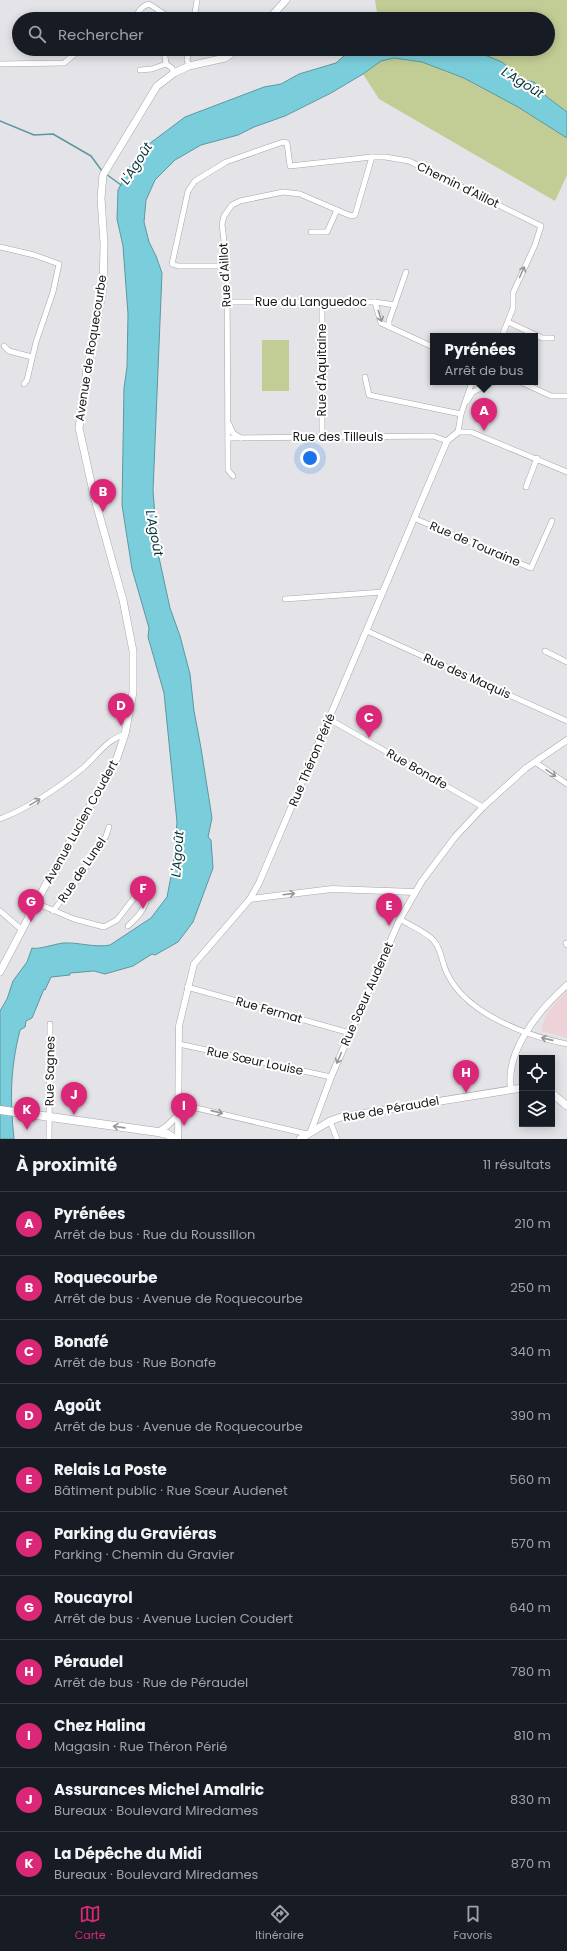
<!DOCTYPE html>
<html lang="fr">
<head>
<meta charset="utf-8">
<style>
  body { margin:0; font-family:Poppins,sans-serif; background:#242831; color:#f1f3f6 }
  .controls { position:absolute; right:12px; bottom:12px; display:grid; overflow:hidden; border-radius:0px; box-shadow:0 2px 10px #0003 }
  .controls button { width:36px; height:36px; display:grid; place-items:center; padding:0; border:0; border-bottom:1px solid #363941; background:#171b24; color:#f1f3f6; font:20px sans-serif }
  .you { position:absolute; left:310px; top:458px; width:14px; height:14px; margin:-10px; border:3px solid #fff; border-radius:50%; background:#1a73e8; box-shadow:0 0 0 6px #1a73e833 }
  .badge { display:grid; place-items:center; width:26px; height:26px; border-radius:50%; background:#db2777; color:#fff; font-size:13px; font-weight:700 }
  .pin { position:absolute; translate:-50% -33px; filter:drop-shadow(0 1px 2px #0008) }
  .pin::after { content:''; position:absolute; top:21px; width:14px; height:12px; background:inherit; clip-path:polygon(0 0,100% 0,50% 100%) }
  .popup { position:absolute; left:430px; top:333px; width:108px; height:52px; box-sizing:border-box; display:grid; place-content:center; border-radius:0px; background:#171b24; filter:drop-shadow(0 1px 3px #0005); font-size:13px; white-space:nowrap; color:#9ea1a6 }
  .popup b { font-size:15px; color:#f1f3f6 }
  .popup::after { content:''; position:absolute; left:50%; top:100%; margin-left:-8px; border:8px solid transparent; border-top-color:#171b24 }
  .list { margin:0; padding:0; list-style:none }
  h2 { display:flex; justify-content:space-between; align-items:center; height:52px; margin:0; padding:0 16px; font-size:17px }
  h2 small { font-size:13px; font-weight:400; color:#9ea1a6 }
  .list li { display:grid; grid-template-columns:26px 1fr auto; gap:12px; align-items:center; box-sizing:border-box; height:64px; padding:0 16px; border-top:1px solid #363941 }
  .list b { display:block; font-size:15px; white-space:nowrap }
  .list p { margin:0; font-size:13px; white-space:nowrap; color:#9ea1a6 }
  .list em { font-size:13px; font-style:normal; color:#9ea1a6 }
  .icon { flex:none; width:22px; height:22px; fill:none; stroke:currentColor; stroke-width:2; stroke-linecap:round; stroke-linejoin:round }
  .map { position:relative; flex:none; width:567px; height:1139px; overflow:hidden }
  .search { position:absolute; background:#171b24; box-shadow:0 2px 10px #0003; left:12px; right:12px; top:12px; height:44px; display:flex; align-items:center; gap:10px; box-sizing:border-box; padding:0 14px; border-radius:22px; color:#9ea1a6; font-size:15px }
  .sheet { height:756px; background:#171b24 }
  nav { display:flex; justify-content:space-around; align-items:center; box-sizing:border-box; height:56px; border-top:1px solid #363941; background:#171b24; font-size:11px; color:#9ea1a6 }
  nav a { display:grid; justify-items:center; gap:2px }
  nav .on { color:#db2777 }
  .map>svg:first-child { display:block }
  .industrial { fill:#edd3d8 }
  .green { fill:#c2cc95 }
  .water { fill:#7acedb; stroke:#5c97a0 }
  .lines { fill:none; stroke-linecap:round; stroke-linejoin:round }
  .stream { stroke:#5c97a0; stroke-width:1.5 }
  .minor-casing { stroke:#a6a6aa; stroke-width:6 }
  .tertiary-casing { stroke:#a6a6aa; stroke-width:7 }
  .secondary-casing { stroke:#a6a6aa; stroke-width:8 }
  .primary-casing { stroke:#a6a6aa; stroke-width:9 }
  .minor { stroke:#fff; stroke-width:5 }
  .tertiary { stroke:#fff; stroke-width:6 }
  .secondary { stroke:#fff; stroke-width:7 }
  .primary { stroke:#fff; stroke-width:8 }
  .oneway { stroke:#969697 }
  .labels { text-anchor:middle; stroke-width:4; stroke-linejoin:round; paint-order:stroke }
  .street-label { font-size:12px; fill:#161618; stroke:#fff }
  .water-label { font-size:13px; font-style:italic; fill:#093339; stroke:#fff }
</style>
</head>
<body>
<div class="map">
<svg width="567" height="1139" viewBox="0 0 567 1139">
  <rect width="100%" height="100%" fill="#e4e4e8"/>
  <polygon class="industrial" points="567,990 567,1038 541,1031 546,1014"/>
  <g class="green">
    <polygon points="375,0 567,0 567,112 547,97 534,82 523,80 502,62 470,49 548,49 548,19 378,19"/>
    <polygon points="394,58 422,62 464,78 518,107 567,138 567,175 555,201 379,99 363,74 381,61"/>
    <rect x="262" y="340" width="27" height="51"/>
  </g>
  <path class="water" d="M358,49H470L502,62L523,80L534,82L547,97L567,112V138L518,107L464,78L422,62L394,58L381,61L363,74L331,93L285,116L254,127L238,135L201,145L175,160L155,180L146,200L144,222L149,242L156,256L162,273L153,491L158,553L170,608L180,636L190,674L194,711L201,748L212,818L208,837L211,840L213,868L193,922L178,942L155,955L152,954L133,966L105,974L94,971L70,973V975L51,977L45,990L44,989L32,1018L26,1021L25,1027L20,1030C10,1070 10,1099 14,1139H0V1011L7,999L13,981L27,962L32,948C37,950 55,944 63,943C78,942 95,948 110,945L151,918L167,897L173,866L177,822L164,693L148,637L149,628L132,569L122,505L124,388L127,367L128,314L123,246L117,219L118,190L131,165L149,144L185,117L264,87L281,84L299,74L336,63L345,55Z"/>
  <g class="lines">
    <g class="stream">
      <polyline points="0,121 34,135 53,134 91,156 102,171"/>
      <polyline points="106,174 121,185"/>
    </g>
    <defs>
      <g id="minor">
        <path d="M135,19C138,12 141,6 149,4L172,19"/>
        <polyline points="194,19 197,0"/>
        <polyline points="0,64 64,63 77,52 83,50 118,53 127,49"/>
        <polyline points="166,64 172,68 174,73"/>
        <polyline points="189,66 187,60 189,49"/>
        <polyline points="140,70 152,69 166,64 164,49"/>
        <polyline points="311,232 327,232 337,210"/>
        <polyline points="0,247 34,255 59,264 53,292 36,342 27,380 24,384"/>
        <polyline points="227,266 178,266 172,264 188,191 195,181 226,162 283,142 287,143 290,166 372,157 385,157 409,161 541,226 535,245 513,293 513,308 502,336"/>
        <polyline points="227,302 375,302 395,305"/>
        <polyline points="322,302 322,437"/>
        <polyline points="375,302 381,323 433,347"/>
        <polyline points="508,322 542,338 552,338"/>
        <polyline points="389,327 389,321 406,272"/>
        <polyline points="4,346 9,351 32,357"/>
        <polyline points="365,377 369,395 461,414"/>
        <polyline points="472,382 461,414 458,432 471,432 567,472"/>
        <polyline points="477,382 485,386 495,382"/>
        <polyline points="521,382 551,396 567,396"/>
        <polyline points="467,401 473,392 485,386"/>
        <polyline points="229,424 233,433 241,438"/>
        <polyline points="228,438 433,436 447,441"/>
        <polyline points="233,476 228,470 227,266 222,224 224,216 232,205 240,201 283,192 300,194 351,216 355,215 372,157"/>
        <polyline points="526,487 537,458"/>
        <polyline points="416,519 531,568 552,521"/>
        <polyline points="285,599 383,592"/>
        <polyline points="367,631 567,721"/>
        <polyline points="545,651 567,662"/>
        <polyline points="329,719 483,807"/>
        <polyline points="535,762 567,784"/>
        <path d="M0,819C31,807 57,789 83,768C98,755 106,740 125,734"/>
        <path d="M36,903L74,919L104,927L117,920L144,885L148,887C149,905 140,915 128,926"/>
        <polyline points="0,911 22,930"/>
        <polyline points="53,911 78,879 106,836 109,827"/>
        <path d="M400,919C409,925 428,933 434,941C442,950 442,965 448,975C467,1014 527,1036 567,1044"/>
        <polyline points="566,943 567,945"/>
        <polyline points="187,987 350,1033"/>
        <polyline points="179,1044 331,1077"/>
        <polyline points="179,1104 307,1134"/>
        <polyline points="330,1121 337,1139"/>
        <polyline points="49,1139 50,1024"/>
      </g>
      <g id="tertiary">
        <polyline points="250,899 332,889 415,892"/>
        <path d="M511,1089C505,1050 540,1009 567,985"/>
        <polyline points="311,1131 331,1077 400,919 422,881 455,837 483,807 526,768 567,740"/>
        <polyline points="158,1132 167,1126 179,1114"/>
        <polyline points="178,1139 179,1026 194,964 250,899 259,883 447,441 458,432"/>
      </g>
      <g id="secondary">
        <polyline points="269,19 286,0"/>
        <polyline points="0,972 44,888 117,758 125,734 133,692 133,651 123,600 94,496 79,428 87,369 103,289 104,244 101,198 103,175 157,86 174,73 189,66 225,58 238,49"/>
        <polyline points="552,1093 567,1106"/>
        <polyline points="300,1139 330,1121 341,1117 522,1088"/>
      </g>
      <polyline id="primary" points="0,1110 158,1132 167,1134 175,1139"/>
    </defs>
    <use href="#minor" class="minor-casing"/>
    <use href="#tertiary" class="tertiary-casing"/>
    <use href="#secondary" class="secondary-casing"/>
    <use href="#primary" class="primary-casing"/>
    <use href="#minor" class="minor"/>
    <use href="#tertiary" class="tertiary"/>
    <use href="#secondary" class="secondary"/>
    <use href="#primary" class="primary"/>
  </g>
  <defs><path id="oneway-shaft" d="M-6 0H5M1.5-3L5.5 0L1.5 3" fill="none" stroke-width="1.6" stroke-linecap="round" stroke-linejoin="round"/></defs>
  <g class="oneway">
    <use href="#oneway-shaft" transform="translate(522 272) rotate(-66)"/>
    <use href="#oneway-shaft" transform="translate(380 316) rotate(73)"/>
    <use href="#oneway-shaft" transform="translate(551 773) rotate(35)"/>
    <use href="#oneway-shaft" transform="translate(35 802) rotate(-31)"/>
    <use href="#oneway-shaft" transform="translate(289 894) rotate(-7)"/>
    <use href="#oneway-shaft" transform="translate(547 1039) rotate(-167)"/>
    <use href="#oneway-shaft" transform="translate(339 1058) rotate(114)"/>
    <use href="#oneway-shaft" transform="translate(217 1112) rotate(13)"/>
    <use href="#oneway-shaft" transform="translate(119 1127) rotate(-172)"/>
  </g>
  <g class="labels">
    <g class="street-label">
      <text transform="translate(458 185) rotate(26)" y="4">Chemin d'Aillot</text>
      <text transform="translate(225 275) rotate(-93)" y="4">Rue d'Aillot</text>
      <text x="311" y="306">Rue du Languedoc</text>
      <text transform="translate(91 348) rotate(-81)" y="4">Avenue de Roquecourbe</text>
      <text transform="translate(322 370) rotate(-90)" y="4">Rue d'Aquitaine</text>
      <text x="338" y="441">Rue des Tilleuls</text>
      <text transform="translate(475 544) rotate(23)" y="4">Rue de Touraine</text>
      <text transform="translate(467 676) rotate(24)" y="4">Rue des Maquis</text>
      <text transform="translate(312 760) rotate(-67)" y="4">Rue Théron Périé</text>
      <text transform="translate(417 769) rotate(30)" y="4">Rue Bonafe</text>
      <text transform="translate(81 822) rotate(-61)" y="4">Avenue Lucien Coudert</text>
      <text transform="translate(82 870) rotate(-56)" y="4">Rue de Lunel</text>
      <text transform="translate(367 994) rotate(-66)" y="4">Rue Sœur Audenet</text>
      <text transform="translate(269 1010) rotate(16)" y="4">Rue Fermat</text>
      <text transform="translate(255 1061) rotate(12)" y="4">Rue Sœur Louise</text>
      <text transform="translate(50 1071) rotate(-89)" y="4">Rue Sagnes</text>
      <text transform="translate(391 1109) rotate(-10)" y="4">Rue de Péraudel</text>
    </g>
    <g class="water-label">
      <text transform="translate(523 82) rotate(32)" y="5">L'Agoût</text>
      <text transform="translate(136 163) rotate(-57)" y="5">L'Agoût</text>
      <text transform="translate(155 533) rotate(79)" y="5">L'Agoût</text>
      <text transform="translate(177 854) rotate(-86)" y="5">L'Agoût</text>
    </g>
  </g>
</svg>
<div class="controls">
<button><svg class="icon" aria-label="locate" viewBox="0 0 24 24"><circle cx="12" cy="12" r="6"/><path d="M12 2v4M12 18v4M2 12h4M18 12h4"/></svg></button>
<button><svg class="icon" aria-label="layers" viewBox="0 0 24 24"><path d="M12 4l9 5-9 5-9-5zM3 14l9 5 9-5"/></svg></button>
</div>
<div class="you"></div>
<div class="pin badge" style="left:484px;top:431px">A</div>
<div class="popup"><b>Pyrénées</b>Arrêt de bus</div>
<div class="pin badge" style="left:103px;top:512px">B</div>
<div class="pin badge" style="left:369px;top:738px">C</div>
<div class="pin badge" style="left:121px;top:726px">D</div>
<div class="pin badge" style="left:389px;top:926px">E</div>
<div class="pin badge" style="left:143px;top:909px">F</div>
<div class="pin badge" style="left:31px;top:922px">G</div>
<div class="pin badge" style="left:466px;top:1093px">H</div>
<div class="pin badge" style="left:184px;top:1126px">I</div>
<div class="pin badge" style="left:74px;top:1115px">J</div>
<div class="pin badge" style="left:27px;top:1130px">K</div>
<div class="search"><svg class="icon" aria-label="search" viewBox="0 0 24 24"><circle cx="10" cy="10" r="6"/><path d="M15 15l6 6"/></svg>Rechercher</div>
</div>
<section class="sheet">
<h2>À proximité<small>11 résultats</small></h2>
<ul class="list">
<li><span class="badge">A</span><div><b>Pyrénées</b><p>Arrêt de bus · Rue du Roussillon</p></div><em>210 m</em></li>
<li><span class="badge">B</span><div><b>Roquecourbe</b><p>Arrêt de bus · Avenue de Roquecourbe</p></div><em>250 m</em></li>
<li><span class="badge">C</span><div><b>Bonafé</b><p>Arrêt de bus · Rue Bonafe</p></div><em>340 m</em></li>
<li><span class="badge">D</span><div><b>Agoût</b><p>Arrêt de bus · Avenue de Roquecourbe</p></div><em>390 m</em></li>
<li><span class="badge">E</span><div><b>Relais La Poste</b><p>Bâtiment public · Rue Sœur Audenet</p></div><em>560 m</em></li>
<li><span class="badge">F</span><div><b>Parking du Graviéras</b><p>Parking · Chemin du Gravier</p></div><em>570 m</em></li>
<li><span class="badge">G</span><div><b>Roucayrol</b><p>Arrêt de bus · Avenue Lucien Coudert</p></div><em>640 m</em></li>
<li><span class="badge">H</span><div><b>Péraudel</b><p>Arrêt de bus · Rue de Péraudel</p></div><em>780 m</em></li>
<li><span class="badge">I</span><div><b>Chez Halina</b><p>Magasin · Rue Théron Périé</p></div><em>810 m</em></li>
<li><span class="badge">J</span><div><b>Assurances Michel Amalric</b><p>Bureaux · Boulevard Miredames</p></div><em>830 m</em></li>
<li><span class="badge">K</span><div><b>La Dépêche du Midi</b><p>Bureaux · Boulevard Miredames</p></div><em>870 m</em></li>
</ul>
</section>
<nav>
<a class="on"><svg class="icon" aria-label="map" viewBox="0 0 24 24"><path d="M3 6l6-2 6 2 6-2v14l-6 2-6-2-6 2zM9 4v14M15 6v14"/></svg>Carte</a>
<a><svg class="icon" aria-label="directions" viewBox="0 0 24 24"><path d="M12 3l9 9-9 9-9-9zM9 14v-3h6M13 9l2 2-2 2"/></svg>Itinéraire</a>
<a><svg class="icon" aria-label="saved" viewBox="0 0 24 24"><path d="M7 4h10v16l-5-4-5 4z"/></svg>Favoris</a>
</nav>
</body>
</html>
